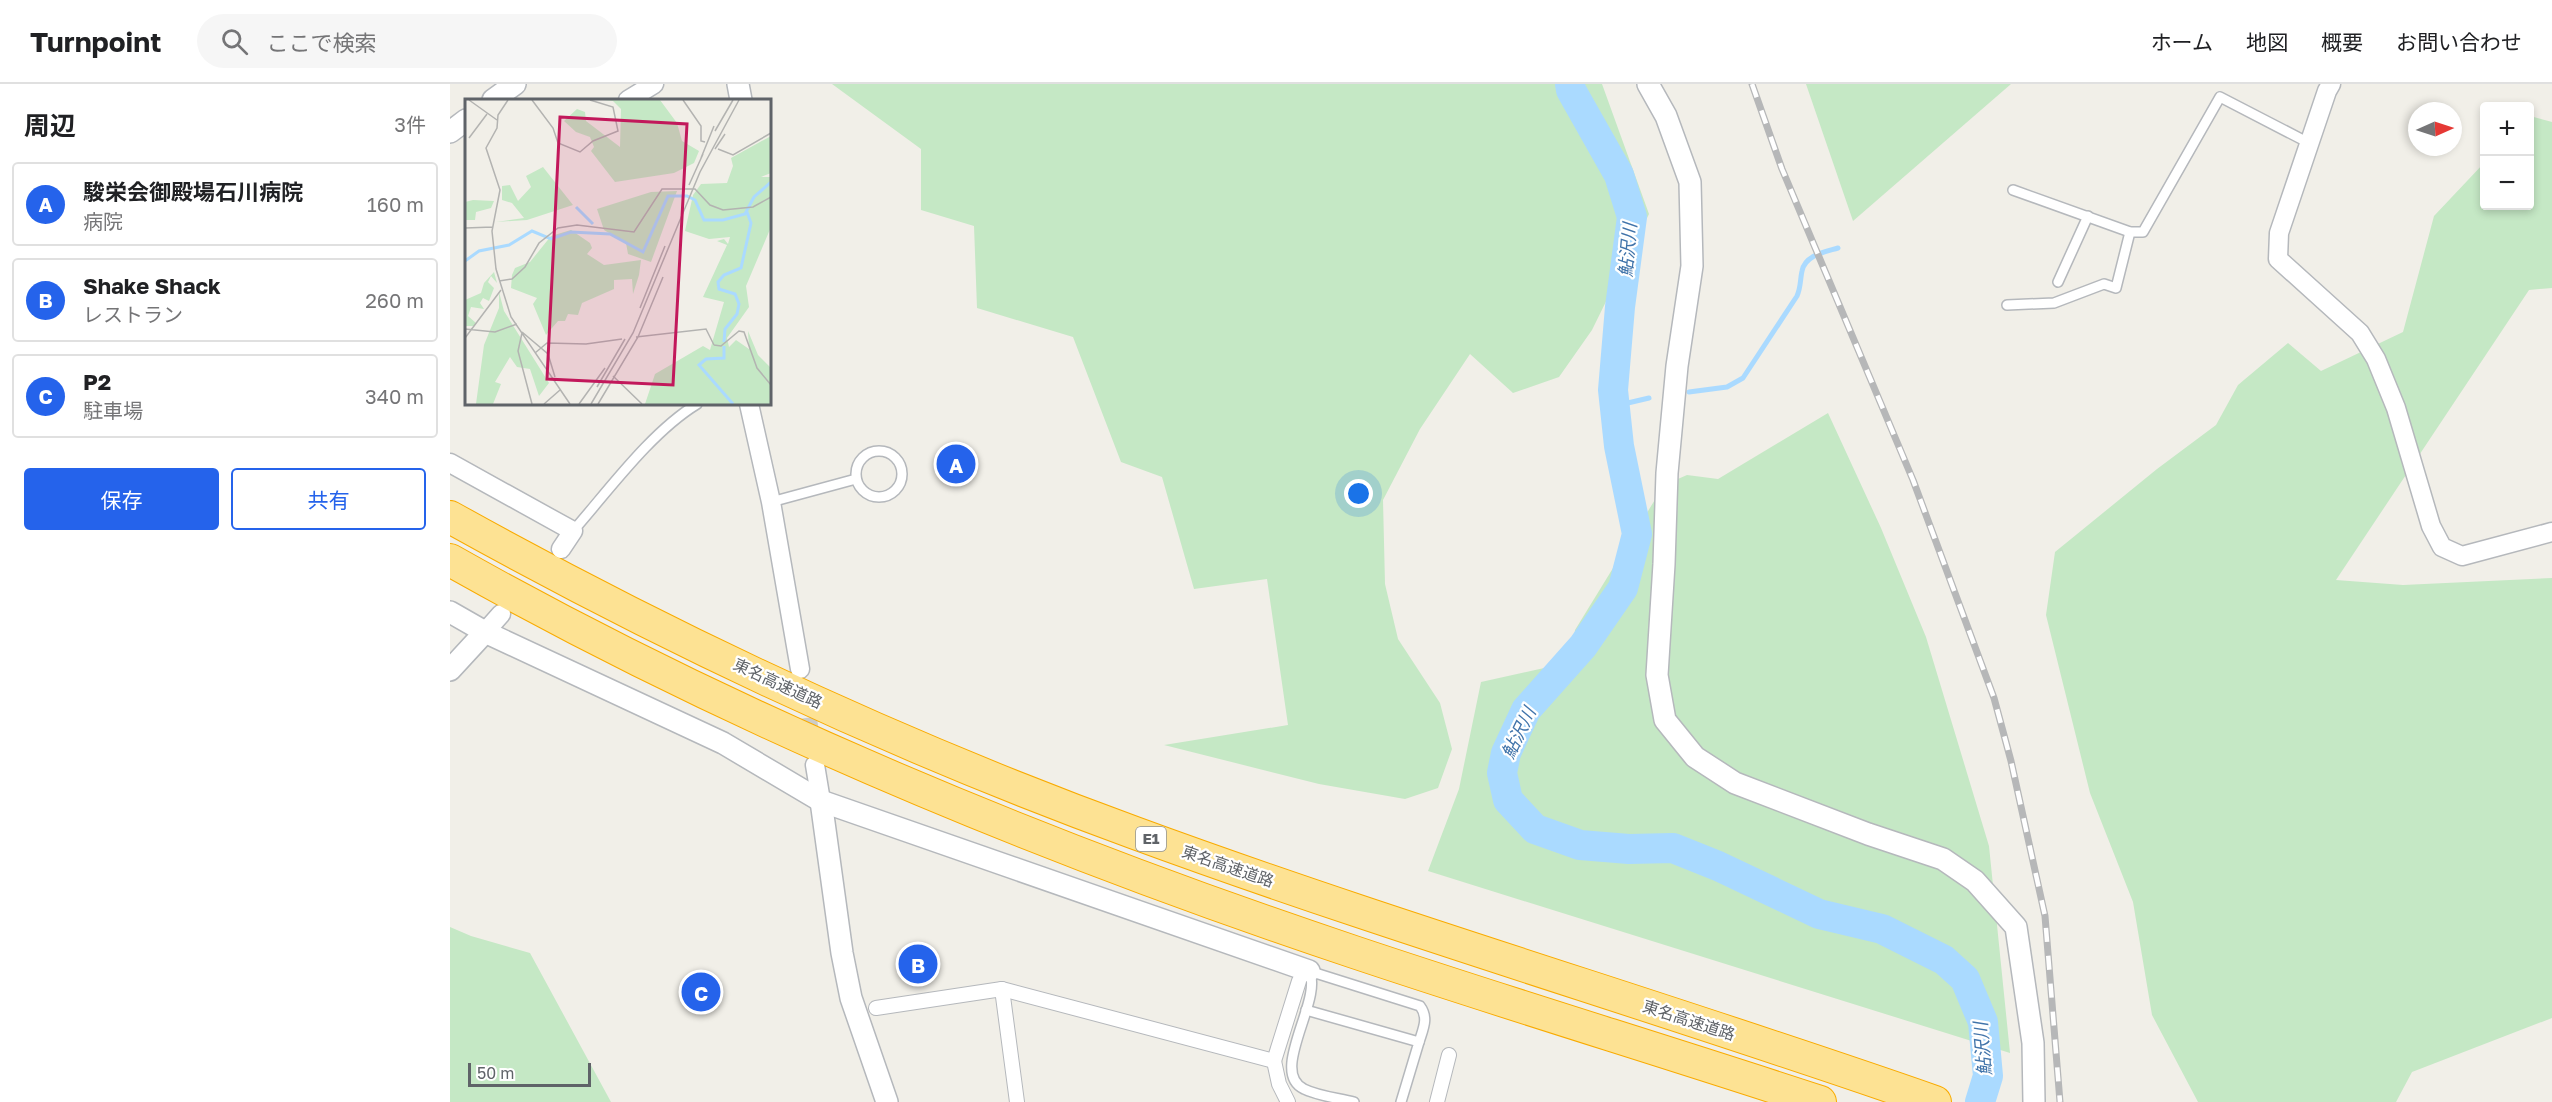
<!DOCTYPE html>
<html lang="ja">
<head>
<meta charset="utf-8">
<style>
  body { margin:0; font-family:"Golos Text","Noto Sans JP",sans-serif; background:#f6f6f6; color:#202124 }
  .controls { position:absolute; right:18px; top:18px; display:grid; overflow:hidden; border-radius:6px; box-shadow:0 3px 9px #0003 }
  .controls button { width:54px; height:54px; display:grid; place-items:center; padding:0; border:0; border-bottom:2px solid #e0e0e0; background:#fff; color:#202124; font:30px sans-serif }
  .compass { position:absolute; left:1958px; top:18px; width:54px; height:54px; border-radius:50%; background:#fff; box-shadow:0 3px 9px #0003; rotate:87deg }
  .scale { position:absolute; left:18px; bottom:15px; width:123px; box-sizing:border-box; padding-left:6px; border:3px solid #5f6368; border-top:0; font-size:16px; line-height:21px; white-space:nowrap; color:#5f6368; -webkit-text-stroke:4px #fff; paint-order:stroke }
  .you { position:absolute; left:909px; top:410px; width:21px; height:21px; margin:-15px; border:4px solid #fff; border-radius:50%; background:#1a73e8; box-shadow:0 0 0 9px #1a73e833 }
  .badge { display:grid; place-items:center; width:39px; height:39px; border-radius:50%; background:#2563eb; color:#fff; font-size:20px; font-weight:700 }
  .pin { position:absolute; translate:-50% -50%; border:3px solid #fff; box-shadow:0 2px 6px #0006 }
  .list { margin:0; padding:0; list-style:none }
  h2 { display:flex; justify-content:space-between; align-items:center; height:78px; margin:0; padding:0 24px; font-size:26px }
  h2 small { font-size:20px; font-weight:400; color:#757577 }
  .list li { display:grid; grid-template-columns:39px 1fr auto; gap:18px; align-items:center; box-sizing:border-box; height:84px; margin:0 12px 12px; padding:0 12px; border:2px solid #e0e0e0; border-radius:6px }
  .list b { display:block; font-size:22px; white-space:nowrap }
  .list p { margin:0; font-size:20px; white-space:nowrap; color:#757577 }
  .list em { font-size:20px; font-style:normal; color:#757577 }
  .actions { display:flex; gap:12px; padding:18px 24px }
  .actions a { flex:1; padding:14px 0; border:2px solid #2563eb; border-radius:6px; text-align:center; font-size:21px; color:#2563eb }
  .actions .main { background:#2563eb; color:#fff }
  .icon { flex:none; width:33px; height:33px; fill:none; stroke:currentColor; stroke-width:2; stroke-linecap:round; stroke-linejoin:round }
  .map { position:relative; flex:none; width:2102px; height:1018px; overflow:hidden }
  header { display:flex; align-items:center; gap:36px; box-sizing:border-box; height:84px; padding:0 30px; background:#fff; border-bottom:2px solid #e0e0e0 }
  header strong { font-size:28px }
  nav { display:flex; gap:33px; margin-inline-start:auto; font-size:21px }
  .search { width:420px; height:54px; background:#f6f6f6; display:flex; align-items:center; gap:15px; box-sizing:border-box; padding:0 21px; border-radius:33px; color:#757577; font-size:22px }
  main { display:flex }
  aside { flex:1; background:#fff }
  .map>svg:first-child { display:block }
  .green { fill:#c5e8c5 }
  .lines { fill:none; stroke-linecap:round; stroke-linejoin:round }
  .stream { stroke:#aadaff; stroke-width:5 }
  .river { stroke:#aadaff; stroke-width:30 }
  .minor-tunnel { stroke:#ccccc8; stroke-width:18; stroke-dasharray:18 9; stroke-linecap:butt }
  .service-casing { stroke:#b5b8bc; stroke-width:12 }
  .pedestrian-casing { stroke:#b5b8bc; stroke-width:16 }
  .minor-casing { stroke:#b5b8bc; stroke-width:21 }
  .tertiary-casing { stroke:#b5b8bc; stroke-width:24 }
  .motorway-casing { stroke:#f9ab00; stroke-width:34 }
  .service { stroke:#fff; stroke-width:9 }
  .pedestrian { stroke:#fff; stroke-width:14 }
  .minor { stroke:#fff; stroke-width:18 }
  .tertiary { stroke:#fff; stroke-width:21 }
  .motorway { stroke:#fde293; stroke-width:32 }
  .rail-casing { stroke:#b6b7b8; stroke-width:7 }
  .rail { stroke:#fff; stroke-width:4.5; stroke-dasharray:14; stroke-linecap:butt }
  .labels { text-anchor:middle; stroke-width:4.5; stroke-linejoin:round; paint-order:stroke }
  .shield { fill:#fff; stroke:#8f9295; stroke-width:1.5 }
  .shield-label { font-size:15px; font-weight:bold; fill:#5f6368 }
  .street-label { font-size:16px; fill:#5f6368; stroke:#fff }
  .water-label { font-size:18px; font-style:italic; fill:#4174aa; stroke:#fff }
  .inset-river { fill:none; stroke:#aadaff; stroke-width:3 }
  .inset-road { fill:none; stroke:#b3b3b1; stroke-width:1.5 }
  .view { fill:#c2185b; fill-opacity:0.15; stroke:#c2185b; stroke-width:3 }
  .inset-edge { fill:none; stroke:#5f6368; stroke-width:3 }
</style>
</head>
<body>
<header>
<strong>Turnpoint</strong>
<div class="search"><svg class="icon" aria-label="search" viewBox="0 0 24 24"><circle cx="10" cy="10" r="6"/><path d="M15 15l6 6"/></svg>ここで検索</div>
<nav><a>ホーム</a><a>地図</a><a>概要</a><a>お問い合わせ</a></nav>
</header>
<main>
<aside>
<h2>周辺<small>3件</small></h2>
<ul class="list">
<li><span class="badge">A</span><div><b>駿栄会御殿場石川病院</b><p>病院</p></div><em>160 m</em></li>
<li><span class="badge">B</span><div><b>Shake Shack</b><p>レストラン</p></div><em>260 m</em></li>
<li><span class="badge">C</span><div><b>P2</b><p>駐車場</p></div><em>340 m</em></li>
</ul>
<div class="actions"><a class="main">保存</a><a>共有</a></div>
</aside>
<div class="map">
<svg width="2102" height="1018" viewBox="0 0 2102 1018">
  <rect width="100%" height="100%" fill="#f1efe8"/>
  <g class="green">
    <polygon points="382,0 1152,0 1199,130 1142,246 1109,293 1063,309 1020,270 970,345 933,416 935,500 948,555 990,619 1002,665 988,704 955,715 869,700 714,661 838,641 817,495 744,505 712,393 671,378 623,253 527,224 524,142 471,126 471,65"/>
    <polygon points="1356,0 1561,0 1403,137"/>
    <polygon points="2080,32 2102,38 2102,204 2079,206 1886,496 1953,501 2102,494 2102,934 1962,988 1946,1018 1748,1018 1702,931 1683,818 1640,709 1596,531 1605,468 1707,385 1766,341 1788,301 1838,259 1871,287 1953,248 1984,132 2034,79 2034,122 2080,122"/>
    <polygon points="1378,329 1431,444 1476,553 1539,762 1560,969 978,787 1009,705 1031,598 1121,578 1125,546 1214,401 1237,391 1268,395"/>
    <polygon points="0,843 21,852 80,869 161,1018 0,1018"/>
  </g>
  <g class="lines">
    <g class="stream">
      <path d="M1239,308L1277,303L1293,294L1347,212C1351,203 1350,196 1352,187C1355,171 1375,168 1388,164"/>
      <polyline points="1165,322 1199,314"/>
    </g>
    <polyline class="river" points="1120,0 1121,6 1169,91 1182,133 1170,223 1163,306 1169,362 1187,450 1173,504 1133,562 1076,626 1056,669 1052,689 1058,716 1085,745 1130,761 1179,765 1223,764 1268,782 1369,830 1432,845 1494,876 1515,895 1533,938 1538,992 1530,1018"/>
    <polyline class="minor-tunnel" points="354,607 362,663"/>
    <defs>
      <g id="service">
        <polyline points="1563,106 1680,148 1693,148 1770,13 1859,59"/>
        <polyline points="1608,198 1638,132"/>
        <polyline points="1557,221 1604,219 1654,200 1666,204 1680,148"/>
        <circle cx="429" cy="390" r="23"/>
        <polyline points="321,418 406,395"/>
        <path d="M123,447C159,406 201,348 247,320"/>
        <path d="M859,887C874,915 818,988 854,1005C868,1012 888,1014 904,1018"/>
        <path d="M859,887L970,922C979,934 973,945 969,958"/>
        <polyline points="856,926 969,958 951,1018"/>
      </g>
      <g id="pedestrian">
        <polyline points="552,905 567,1018"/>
        <polyline points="426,924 552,905 824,977 829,1000 838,1018"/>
        <polyline points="824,977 849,897"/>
        <polyline points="987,1018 999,971"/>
      </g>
      <g id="minor">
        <polyline points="1881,0 1877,7 1829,149 1828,175 1910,249 1926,275 1946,324 1981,442 1992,463 2012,472 2102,448"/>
        <polyline points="178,16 204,0"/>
        <polyline points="299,320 321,418 350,585"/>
        <polyline points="0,379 123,447 111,465"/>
        <polyline points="35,548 51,530"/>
        <polyline points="365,681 371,717"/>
      </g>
      <g id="tertiary">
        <polyline points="288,0 291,16"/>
        <polyline points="1198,0 1216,32 1240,98 1242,182 1227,282 1217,389 1214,480 1207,591 1215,636 1245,673 1285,699 1418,750 1493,775 1525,797 1566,843 1583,959 1584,1018"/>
        <polyline points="43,16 65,0"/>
        <polyline points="0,48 16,36"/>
        <polyline points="0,528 35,548 273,659 371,717 859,887"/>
        <polyline points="0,586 35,548"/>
        <polyline points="371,717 392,869 401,914 437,1018"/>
      </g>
      <g id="motorway">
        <path d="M0,433C219,555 449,663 685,749C949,846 1220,925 1485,1018"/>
        <path d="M0,476C283,636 596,765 904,868C1059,920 1215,967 1370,1018"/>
      </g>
    </defs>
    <use href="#service" class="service-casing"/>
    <use href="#pedestrian" class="pedestrian-casing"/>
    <use href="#minor" class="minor-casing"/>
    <use href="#tertiary" class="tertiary-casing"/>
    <use href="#motorway" class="motorway-casing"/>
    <use href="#service" class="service"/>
    <use href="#pedestrian" class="pedestrian"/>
    <use href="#minor" class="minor"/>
    <use href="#tertiary" class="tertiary"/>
    <use href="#motorway" class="motorway"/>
    <defs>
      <polyline id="rail" points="1302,0 1332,85 1463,396 1544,614 1561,677 1595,832 1610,1018"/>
    </defs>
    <use href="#rail" class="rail-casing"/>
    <use href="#rail" class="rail"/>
  </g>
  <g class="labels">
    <rect class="shield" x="686" y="743" width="30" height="24" rx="4.5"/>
    <g class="shield-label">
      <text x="701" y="760">E1</text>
    </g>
    <g class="street-label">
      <text transform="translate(328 599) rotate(25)" y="6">東名高速道路</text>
      <text transform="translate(778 782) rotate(19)" y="6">東名高速道路</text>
      <text transform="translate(1239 936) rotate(18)" y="6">東名高速道路</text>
    </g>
    <g class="water-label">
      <text transform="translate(1178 166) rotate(-85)" y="6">鮎沢川</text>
      <text transform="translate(1069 649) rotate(-64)" y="6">鮎沢川</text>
      <text transform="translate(1533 965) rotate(-95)" y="6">鮎沢川</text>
    </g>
  </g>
  <g transform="translate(15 15)">
    <rect width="306" height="306" fill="#f1efe8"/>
    <path d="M138,1H195L212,24L217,42L234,52L229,64L209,74L150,83L126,52L129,48L125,38L111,33L99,22L112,10L120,13L121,22L155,48L156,10L148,2ZM306,37V74L296,78H306V128L281,187L284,208L262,239L264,248L271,241L284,250L283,232L293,256L306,269V305H180L190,275L238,247L245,251L259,203L238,198L262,146L252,142L259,140L263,145L265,138L244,140L220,132L228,96L236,85L262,84L268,67L266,59ZM78,68L108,106L62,121L31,123L59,119L47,104L37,101V87L45,86L53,102L66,88L61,77ZM212,92L186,163L163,155L161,144L139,131L132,110L186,93ZM8,101L29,102L26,109L11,113L10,121H0V103ZM106,131L125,144L127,149L122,155L139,166L176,161L174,176L168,195L167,180L149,181V190L117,204L113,216L103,215L100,222H93L81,236L68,205L72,199L46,189L47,176L50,169L65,163L86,137ZM29,173L32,184L26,177L23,183L29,189L24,202L18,199L15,204L19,210L6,208L3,217L11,224L9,227H0V201L16,194L19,184ZM34,193L39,212L84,284L74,297L65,270L52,268L45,258L30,283L36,285L28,305H11L19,246L34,209Z" fill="#c5e8c5"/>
    <path class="inset-river" d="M111,108L128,125M0,162L14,152L44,146L67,132L86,140L106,133L145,135L178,153L203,97H222L230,101L239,121H258L280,115L289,98L306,83M259,243L260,230L272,215L274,205L270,195L254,190L253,183L259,176L276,169L286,124L282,113M259,247V259L241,260L234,266L268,305"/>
    <path class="inset-road" d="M4,1L32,21M43,1L33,16L32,29L21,49L35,91L27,132L31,170L46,218L105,305M67,1L88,29L93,44L115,53L128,42L153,32L148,8L125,1M218,1L236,27V42L240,43M250,32L268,1M4,39L22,15M250,50L260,35M253,50L268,56L306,34M236,59L249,27M224,86L238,55M0,129L28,128M34,182L47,180L60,168L74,144L93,129L112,126L169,133L197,90H230L245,106L258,111L288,108L306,98M175,209L200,147M0,230L30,233L52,225M57,233L83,255L90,278M57,234L53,252L67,305M171,238L241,230L249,246M0,239L36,191M249,246L256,247L274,232L279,233L292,269L306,286M70,254L82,244L121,245L157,240M148,277L177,305M132,288L160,240M79,305L95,291M114,305L140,269M126,305L168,234L235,73L274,1M133,305L173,238L198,178"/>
    <path class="view" d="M95,18L222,25L208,286L82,280Z"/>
    <rect width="306" height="306" class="inset-edge"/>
  </g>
</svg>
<div class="controls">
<button>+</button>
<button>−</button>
</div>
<svg class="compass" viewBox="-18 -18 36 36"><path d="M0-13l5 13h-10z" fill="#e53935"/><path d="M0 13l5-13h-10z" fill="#757577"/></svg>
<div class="scale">50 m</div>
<div class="you"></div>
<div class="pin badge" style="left:506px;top:380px">A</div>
<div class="pin badge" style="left:468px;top:880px">B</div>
<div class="pin badge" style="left:251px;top:908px">C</div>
</div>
</main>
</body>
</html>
